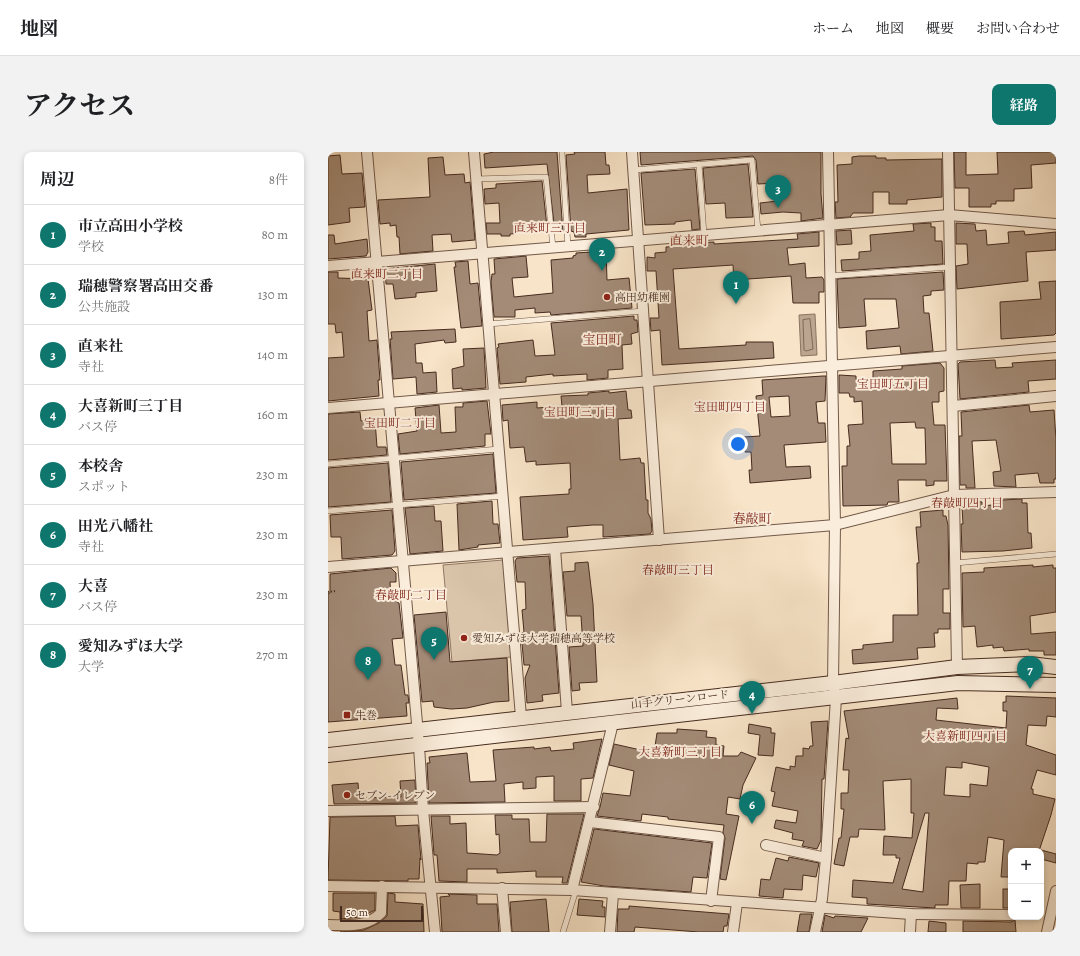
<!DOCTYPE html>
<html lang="ja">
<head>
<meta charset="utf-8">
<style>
  body { margin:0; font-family:Alegreya,"Noto Serif JP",serif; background:#f2f2f2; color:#202124 }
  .controls { position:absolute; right:12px; bottom:12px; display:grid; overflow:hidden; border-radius:8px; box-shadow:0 2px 6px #0003 }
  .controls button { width:36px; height:36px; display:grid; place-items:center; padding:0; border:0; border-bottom:1px solid #e0e0e0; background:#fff; color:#202124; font:20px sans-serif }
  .scale { position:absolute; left:12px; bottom:10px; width:83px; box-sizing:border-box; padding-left:4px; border:2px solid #462b1f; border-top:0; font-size:11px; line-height:14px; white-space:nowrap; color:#462b1f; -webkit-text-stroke:3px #faeddb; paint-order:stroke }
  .you { position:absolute; left:410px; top:292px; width:14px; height:14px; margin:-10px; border:3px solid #fff; border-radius:50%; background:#1a73e8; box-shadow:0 0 0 6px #1a73e833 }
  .badge { display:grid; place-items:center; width:26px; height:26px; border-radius:50%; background:#0f766e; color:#fff; font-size:13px; font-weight:700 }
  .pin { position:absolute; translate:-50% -33px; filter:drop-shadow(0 1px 2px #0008) }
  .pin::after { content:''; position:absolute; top:21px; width:14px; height:12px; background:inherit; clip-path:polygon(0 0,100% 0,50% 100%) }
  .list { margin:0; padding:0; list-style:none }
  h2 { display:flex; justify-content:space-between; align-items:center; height:52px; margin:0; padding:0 16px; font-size:17px }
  h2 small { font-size:13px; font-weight:400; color:#757577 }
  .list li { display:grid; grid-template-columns:26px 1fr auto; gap:12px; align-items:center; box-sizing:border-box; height:60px; padding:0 16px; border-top:1px solid #e0e0e0 }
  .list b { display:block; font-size:15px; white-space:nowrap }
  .list p { margin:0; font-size:13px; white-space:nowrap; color:#757577 }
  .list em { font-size:13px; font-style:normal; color:#757577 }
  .map { position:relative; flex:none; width:728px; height:780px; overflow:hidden; border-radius:8px }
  header { display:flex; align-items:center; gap:24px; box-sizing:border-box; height:56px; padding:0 20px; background:#fff; border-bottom:1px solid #e0e0e0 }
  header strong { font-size:19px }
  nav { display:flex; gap:22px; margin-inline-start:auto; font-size:14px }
  .intro { display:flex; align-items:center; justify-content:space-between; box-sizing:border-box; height:96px; padding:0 24px }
  h1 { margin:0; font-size:28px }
  .button { padding:10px 18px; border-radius:8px; background:#0f766e; color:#fff; font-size:14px; font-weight:700 }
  main { display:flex; gap:24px; padding:0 24px }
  aside { flex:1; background:#fff; border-radius:8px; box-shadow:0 2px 6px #0003 }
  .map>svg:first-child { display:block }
  .green { fill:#dac5ab; stroke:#907865 }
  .water { fill:#bba58f; stroke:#8c7462 }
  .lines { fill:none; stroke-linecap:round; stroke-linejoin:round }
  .shore { stroke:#806857; stroke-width:1 }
  .building { fill:#a38b77; stroke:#462b1f; fill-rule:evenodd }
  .lane-casing { stroke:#725949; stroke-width:6 }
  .street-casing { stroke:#725949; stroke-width:12 }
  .secondary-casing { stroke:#462b1f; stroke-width:16 }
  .path { stroke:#462b1f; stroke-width:2; stroke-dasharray:1 2; stroke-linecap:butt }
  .lane { stroke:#faeddb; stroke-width:5 }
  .street { stroke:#faeddb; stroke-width:10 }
  .secondary { stroke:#faeddb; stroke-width:14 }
  .poi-dot { fill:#8f2418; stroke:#faeddb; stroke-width:1.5 }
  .labels { text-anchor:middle; stroke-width:4; stroke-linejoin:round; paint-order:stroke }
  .poi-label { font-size:11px; fill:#462b1f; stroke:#faeddb; text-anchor:start }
  .street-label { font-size:11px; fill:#462b1f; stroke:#faeddb }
  .neighbourhood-label { font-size:12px; fill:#7a1f14; stroke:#faeddb }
  .quarter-label { font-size:13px; fill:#7a1f14; stroke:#faeddb }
</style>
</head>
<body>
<header>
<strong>地図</strong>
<nav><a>ホーム</a><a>地図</a><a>概要</a><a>お問い合わせ</a></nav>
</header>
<div class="intro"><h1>アクセス</h1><a class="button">経路</a></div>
<main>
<aside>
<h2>周辺<small>8件</small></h2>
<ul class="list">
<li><span class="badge">1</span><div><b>市立高田小学校</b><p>学校</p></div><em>80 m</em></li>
<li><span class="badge">2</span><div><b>瑞穂警察署高田交番</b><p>公共施設</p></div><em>130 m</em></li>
<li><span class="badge">3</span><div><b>直来社</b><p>寺社</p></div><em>140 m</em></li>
<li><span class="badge">4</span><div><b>大喜新町三丁目</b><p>バス停</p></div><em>160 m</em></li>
<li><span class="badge">5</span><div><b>本校舎</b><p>スポット</p></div><em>230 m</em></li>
<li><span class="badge">6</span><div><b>田光八幡社</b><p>寺社</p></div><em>230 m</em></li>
<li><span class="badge">7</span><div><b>大喜</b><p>バス停</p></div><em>230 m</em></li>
<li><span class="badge">8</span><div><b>愛知みずほ大学</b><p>大学</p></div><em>270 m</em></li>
</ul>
</aside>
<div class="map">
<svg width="728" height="780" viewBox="0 0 728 780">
  <rect width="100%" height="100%" fill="#f8e4c8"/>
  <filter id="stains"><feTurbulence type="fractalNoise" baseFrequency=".005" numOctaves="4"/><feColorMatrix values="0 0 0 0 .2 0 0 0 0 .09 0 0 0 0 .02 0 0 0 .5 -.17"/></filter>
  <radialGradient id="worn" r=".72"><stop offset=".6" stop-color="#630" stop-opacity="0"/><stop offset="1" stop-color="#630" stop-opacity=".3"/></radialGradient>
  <polygon class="green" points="175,408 183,505 124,510 115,413"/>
  <polygon class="water" points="487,162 489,203 473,204 471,163"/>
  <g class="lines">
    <polygon class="shore" points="482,167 485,197 478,199 476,198 475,168"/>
  </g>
  <g class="building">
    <polygon points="166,0 229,0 235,80 227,80 219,12 157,16 156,2"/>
    <polygon points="246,0 277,0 278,13 281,13 282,22 259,23 260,41 299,37 301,78 258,82 258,85 247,85 246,80 243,79 238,3 247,2"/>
    <polygon points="312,0 493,0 493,42 495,66 473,69 473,61 455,60 433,62 432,51 450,49 449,31 430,32 428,8 425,4 313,13"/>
    <polygon points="626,0 638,0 638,23 670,22 669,0 728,0 728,11 703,13 704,36 686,37 686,49 668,49 668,52 663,52 663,55 641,55 641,36 627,36"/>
    <polygon points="12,3 14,22 34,21 37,55 21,56 22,70 0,73 0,4"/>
    <polygon points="531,4 548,4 548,6 558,6 558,8 614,7 614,45 579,48 579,52 561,52 561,40 545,40 545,61 525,61 522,65 508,66 507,50 510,50 509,13 524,12 524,5"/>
    <polygon points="115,5 117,23 136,22 137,31 142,30 147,88 124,90 123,82 104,83 105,99 72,102 71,85 69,85 68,73 62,74 62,71 52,72 50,48 102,45 100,6"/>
    <polygon points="420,12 425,65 398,66 397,51 378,52 375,16"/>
    <polygon points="367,17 372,77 364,78 363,68 347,70 347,72 317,73 313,21"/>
    <polygon points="214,29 219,75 193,77 193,81 182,82 182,84 173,84 173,82 159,82 158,71 172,71 171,51 157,52 156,37 168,36 168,32"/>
    <polygon points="603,71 603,75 607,75 607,89 614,89 615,112 514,119 513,108 531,107 531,100 543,99 542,83 586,79 585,72"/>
    <polygon points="628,71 647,72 648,79 658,78 659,93 681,91 680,80 696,79 697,83 728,80 728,98 698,100 700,129 629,137 628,114 640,112 639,92 628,92"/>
    <polygon points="523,78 524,92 509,93 508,79"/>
    <polygon points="491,80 491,94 459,96 461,113 477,111 478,126 494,125 496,128 496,140 491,140 491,151 465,151 463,124 406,128 405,113 345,117 351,197 418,193 418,190 445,190 446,206 334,213 332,178 323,179 322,166 331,166 328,119 319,119 319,105 327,106 327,101 338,100 338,95 365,93 365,91 386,90 386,92 470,87 469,82"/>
    <polygon points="0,83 6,83 7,92 39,87 40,100 38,104 0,107"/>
    <polygon points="278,99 279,128 301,126 304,156 223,163 222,160 207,161 207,156 187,158 187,165 166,165 163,130 164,122 167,122 166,107 198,104 200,125 184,126 186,145 225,141 223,108 245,106 245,104 248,103 248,101"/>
    <polygon points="140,109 142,132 150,131 154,174 133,176 126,115 128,115 127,110"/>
    <polygon points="107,112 109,139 88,141 88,145 67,147 65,132 58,132 57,117"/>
    <polygon points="0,120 10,120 10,126 40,127 44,158 39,159 41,189 49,188 52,228 50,228 51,244 0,249 0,206 16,205 14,180 8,181 7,172 0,172"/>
    <polygon points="615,120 616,138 603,139 603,143 595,144 596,161 601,161 605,199 573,202 572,194 539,197 538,179 571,176 568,147 536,147 538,174 511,176 509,127"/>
    <polygon points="728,129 728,181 726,183 673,187 672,150 713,147 711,130"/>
    <polygon points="306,164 306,168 309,168 310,180 303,182 304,192 294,193 295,217 280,218 280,226 259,228 259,222 225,224 225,222 198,225 198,230 172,232 169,196 171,195 170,192 205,188 207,204 227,203 223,171"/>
    <polygon points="127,177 128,190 117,191 116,188 87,192 88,211 94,211 95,221 108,220 109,240 89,242 88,225 65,227 62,187 64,187 63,180"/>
    <polygon points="156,196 158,236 134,238 134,236 125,237 124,217 136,214 135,197"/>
    <polygon points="667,208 668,216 685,215 684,211 728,208 728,227 700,229 701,240 632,247 630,212 632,210"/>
    <path d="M612,211L616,216V239L611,240V250H604L606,273H617L619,329H606V333L598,334V328H570L571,350H560L559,353L515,354L514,314H519V294H522L520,273L535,272L534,249L526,250V245H522L521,241H511V223L528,224V227L545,226V219L574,217V214ZM587,270L588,276H597L598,312H564L562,271Z"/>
    <path d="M495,224H498L497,249L488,250L490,271H497L498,290L456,293L458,315L482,314L483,326L422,331L421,318H424L423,300H417L416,285L432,284L428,244L435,243L434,228ZM461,244L462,264L443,265L441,245Z"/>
    <polygon points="281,239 281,241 298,239 300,258 303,258 304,266 290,267 292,308 312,306 313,311 316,311 318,348 320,348 320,361 323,367 324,379 322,382 275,385 275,373 265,373 239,375 240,385 195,388 192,345 241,342 241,337 243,337 242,311 208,313 208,309 198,310 196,295 182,296 180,268 175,269 174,253 209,250 209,256 234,254 233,244 260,243 260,241"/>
    <polygon points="159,249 163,282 157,282 157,294 72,302 70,282 89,279 87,256 111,253 113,281 128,280 127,255 135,255 135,251"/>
    <polygon points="701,253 702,260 726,258 728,287 728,327 726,327 726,331 712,331 710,321 687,323 688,335 666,334 665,320 673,319 668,288 644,289 647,336 638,336 638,333 632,333 631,284 634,284 633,260"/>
    <polygon points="32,260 33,269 47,268 49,295 58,295 59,303 0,308 0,262"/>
    <polygon points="165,302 168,341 76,348 73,310"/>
    <polygon points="60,311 63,350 0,355 0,316"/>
    <polygon points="694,347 694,351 699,351 700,381 703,381 704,396 675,399 634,400 633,372 635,372 634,355 637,355 638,349 654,350 654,354 674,352 674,348"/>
    <polygon points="164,349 165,372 170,372 172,391 150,393 150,395 131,398 129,352"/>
    <polygon points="106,354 107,369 113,369 115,399 82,402 77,356"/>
    <polygon points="64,358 67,399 64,403 14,407 13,385 3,385 2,363"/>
    <polygon points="615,358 615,364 618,364 620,373 621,437 615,437 615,461 622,461 622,477 610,477 610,481 606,481 607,495 589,496 590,507 525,512 524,498 535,497 535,493 565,490 565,463 590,463 589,415 589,411 591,411 588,375 593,375 592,360"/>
    <polygon points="221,404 231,541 214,543 215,549 199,551 197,526 202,513 196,513 193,481 196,480 194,458 198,457 197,430 189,430 187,409 189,406"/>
    <polygon points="260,410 265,452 269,530 251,531 252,538 244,539 241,495 255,494 253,464 239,464 235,420 247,419 247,411"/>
    <polygon points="705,413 705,415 725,413 725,416 728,416 728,460 702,464 703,482 728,480 728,503 716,503 716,499 701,499 701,497 676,499 675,495 665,496 665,493 649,495 647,474 635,475 634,421 656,420 656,416"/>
    <polygon points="63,416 68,421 68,430 62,430 63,449 69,449 70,451 71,451 75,486 64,487 67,513 73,513 77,543 80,543 81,551 78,551 79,564 0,570 0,442 2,441 2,422"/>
    <polygon points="118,460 122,510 179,506 181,549 166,550 139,556 123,557 106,555 105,549 94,550 86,463"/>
    <path d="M678,544L728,546V565L719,564L718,574L700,573L698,593L728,603V623L709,618L703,637H705V642L727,647L723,663L711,699H683V725H673L676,688L660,685L657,710H650V712L639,711L638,729H621L620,753H607V756L539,752V746L524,745L525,728L565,731L572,706H568V703H555L556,684L584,686L586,661H583V627L555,629L557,678L531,677L530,685H522L516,714L506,712L511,686H513L516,657H513V641H520L521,618H515L518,586L521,587L516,559L629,546L630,557L609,556L608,568L678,576L679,559H675V550H678ZM634,610L661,615L659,634L642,632V645L616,643L618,615L634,616ZM597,661H601L595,740L574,737Z"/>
    <polygon points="500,569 496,627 494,627 493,688 489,697 474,694 476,689 464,687 465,681 446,676 448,668 468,671 470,659 444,654 447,640 443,639 448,615 462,618 462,614 467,615 468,604 475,604 475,596 481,597 482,594 485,594 483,570"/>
    <polygon points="421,572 443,576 443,581 447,581 445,604 430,603 432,583 420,581"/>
    <polygon points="349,577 379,579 378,585 388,586 388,593 396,594 395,604 410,604 413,600 428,606 415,633 412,647 400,645 398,662 411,664 398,728 392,727 397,686 395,680 396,673 340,667 340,665 314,662 313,669 269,664 272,655 275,641 302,644 306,619 281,613 286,592 326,601 329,581 349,581"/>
    <polygon points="274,587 265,626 253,627 253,649 226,649 226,624 208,625 208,636 195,637 195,630 176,632 177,650 101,651 99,611 102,611 101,605 139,601 142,630 168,629 165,598 206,595 206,597 222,595 223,599 246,597 245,591"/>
    <polygon points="87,628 88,651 6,652 4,633 30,631 31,646 73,645 72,629"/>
    <polygon points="219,662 256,662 239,731 234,731 235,725 208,725 208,719 169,721 169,717 139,717 139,730 111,729 109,703 106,703 103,664 122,664 122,672 138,671 139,701 169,703 172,701 171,682 168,683 167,663 184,663 184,667 201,667 202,690 218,690"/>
    <polygon points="67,664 68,674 90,673 93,708 92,706 91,727 80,727 80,729 0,728 2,665"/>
    <polygon points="266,677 384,691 379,726 365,725 363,740 276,734 253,730"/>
    <polygon points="713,698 728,702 728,711 713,707"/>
    <polygon points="461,705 491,711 488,725 475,723 474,738 456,737 455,746 431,744 433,727 442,728 448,706 460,709"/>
    <polygon points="652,732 652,756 633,756 632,733"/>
    <rect x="675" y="737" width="8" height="19"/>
    <polygon points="5,741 47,741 47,758 33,765 12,767 12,760 5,759"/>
    <polygon points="60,741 67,742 67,750 95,752 96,780 12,780 36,778 51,771 59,764"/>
    <polygon points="120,742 149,743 149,752 169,752 171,780 114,780 112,745 122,744"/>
    <polygon points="218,747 221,780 184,780 182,750"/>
    <polygon points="251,747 275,749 274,755 277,755 277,765 249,763"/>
    <polygon points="301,754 401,762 399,774 396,774 395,780 371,780 307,775 306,780 289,780 290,757 301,757"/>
    <polygon points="472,762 484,762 481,780 469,780"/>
    <polygon points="497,763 506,766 507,764 540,766 533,780 494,780"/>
    <polygon points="687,768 688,780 635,780 635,769 683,770"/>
    <polygon points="601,769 618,771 618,780 600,780"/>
  </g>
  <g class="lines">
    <defs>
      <g id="lane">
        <polyline points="234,0 240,95"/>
        <polyline points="371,12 376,83"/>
        <polyline points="305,18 424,8 430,79"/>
        <polyline points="148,27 218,25 225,96"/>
        <polyline points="502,124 622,115"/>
        <polyline points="160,172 315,159"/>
        <polyline points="0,312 171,297"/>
        <polyline points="0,359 175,344"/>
        <polyline points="627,411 728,402"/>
        <polyline points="235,780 248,738"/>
      </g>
      <g id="street">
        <polyline points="39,0 91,594 95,658 107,780"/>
        <polyline points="146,0 193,565"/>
        <polyline points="304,0 331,388"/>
        <polyline points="620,0 629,515"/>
        <polyline points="0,114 621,63 728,72"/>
        <polyline points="625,254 728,244"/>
        <polyline points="0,256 728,195"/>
        <polyline points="227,396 239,560"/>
        <polyline points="0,415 507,373 626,343 728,340"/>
        <polyline points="0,659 266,655"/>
        <polyline points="262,670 391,685 383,749"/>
        <polyline points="438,693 498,706"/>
        <polyline points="0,734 244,738 583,762 683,763"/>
        <polyline points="174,736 178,780"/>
        <polyline points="244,738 285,571"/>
        <path d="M0,773C20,773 38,776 53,761L54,734"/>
        <polyline points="282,780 285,742"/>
        <polyline points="405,780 409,751"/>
        <polyline points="487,780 494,747 498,706 508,546 505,531 507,373 500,0"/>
        <polyline points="582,780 583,762"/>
        <polyline points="719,780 728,739"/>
      </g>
      <g id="secondary">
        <polyline points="0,588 505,531 629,515 702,512 728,515"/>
        <polyline points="0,603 630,531 728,533"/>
      </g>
    </defs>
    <use href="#lane" class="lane-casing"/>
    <use href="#street" class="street-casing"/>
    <use href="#secondary" class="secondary-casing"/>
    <polyline class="path" points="0,440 7,439"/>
    <use href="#lane" class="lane"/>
    <use href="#street" class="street"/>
    <use href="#secondary" class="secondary"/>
  </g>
  <g class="poi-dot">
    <circle cx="279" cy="145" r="4"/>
    <circle cx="136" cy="486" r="4"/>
    <rect x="15" y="559" width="8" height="8" rx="2"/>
    <circle cx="19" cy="643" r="4"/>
  </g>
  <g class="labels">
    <g class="poi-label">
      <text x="287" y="149">高田幼稚園</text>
      <text x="144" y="490">愛知みずほ大学瑞穂高等学校</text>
      <text x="27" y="567">牛巻</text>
      <text x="27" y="647">セブン-イレブン</text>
    </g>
    <g class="street-label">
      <text transform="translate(352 547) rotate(-6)" y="4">山手グリーンロード</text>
    </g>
    <g class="neighbourhood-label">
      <text x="222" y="80">直来町三丁目</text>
      <text x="59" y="126">直来町二丁目</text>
      <text x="565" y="236">宝田町五丁目</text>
      <text x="402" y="259">宝田町四丁目</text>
      <text x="252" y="264">宝田町三丁目</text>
      <text x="72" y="275">宝田町二丁目</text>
      <text x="639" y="355">春敲町四丁目</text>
      <text x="350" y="422">春敲町三丁目</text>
      <text x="83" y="447">春敲町二丁目</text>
      <text x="637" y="588">大喜新町四丁目</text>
      <text x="352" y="604">大喜新町三丁目</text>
    </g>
    <g class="quarter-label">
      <text x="361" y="93">直来町</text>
      <text x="274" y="192">宝田町</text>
      <text x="424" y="371">春敲町</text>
    </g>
  </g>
  <rect width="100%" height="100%" filter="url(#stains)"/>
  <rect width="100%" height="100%" fill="url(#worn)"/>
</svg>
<div class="controls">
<button>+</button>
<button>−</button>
</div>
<div class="scale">50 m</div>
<div class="you"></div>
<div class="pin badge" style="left:408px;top:152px">1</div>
<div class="pin badge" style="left:274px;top:119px">2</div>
<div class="pin badge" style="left:450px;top:56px">3</div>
<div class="pin badge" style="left:424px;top:562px">4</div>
<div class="pin badge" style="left:106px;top:508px">5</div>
<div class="pin badge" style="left:424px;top:672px">6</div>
<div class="pin badge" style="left:702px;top:537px">7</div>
<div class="pin badge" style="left:40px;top:528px">8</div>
</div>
</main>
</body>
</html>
